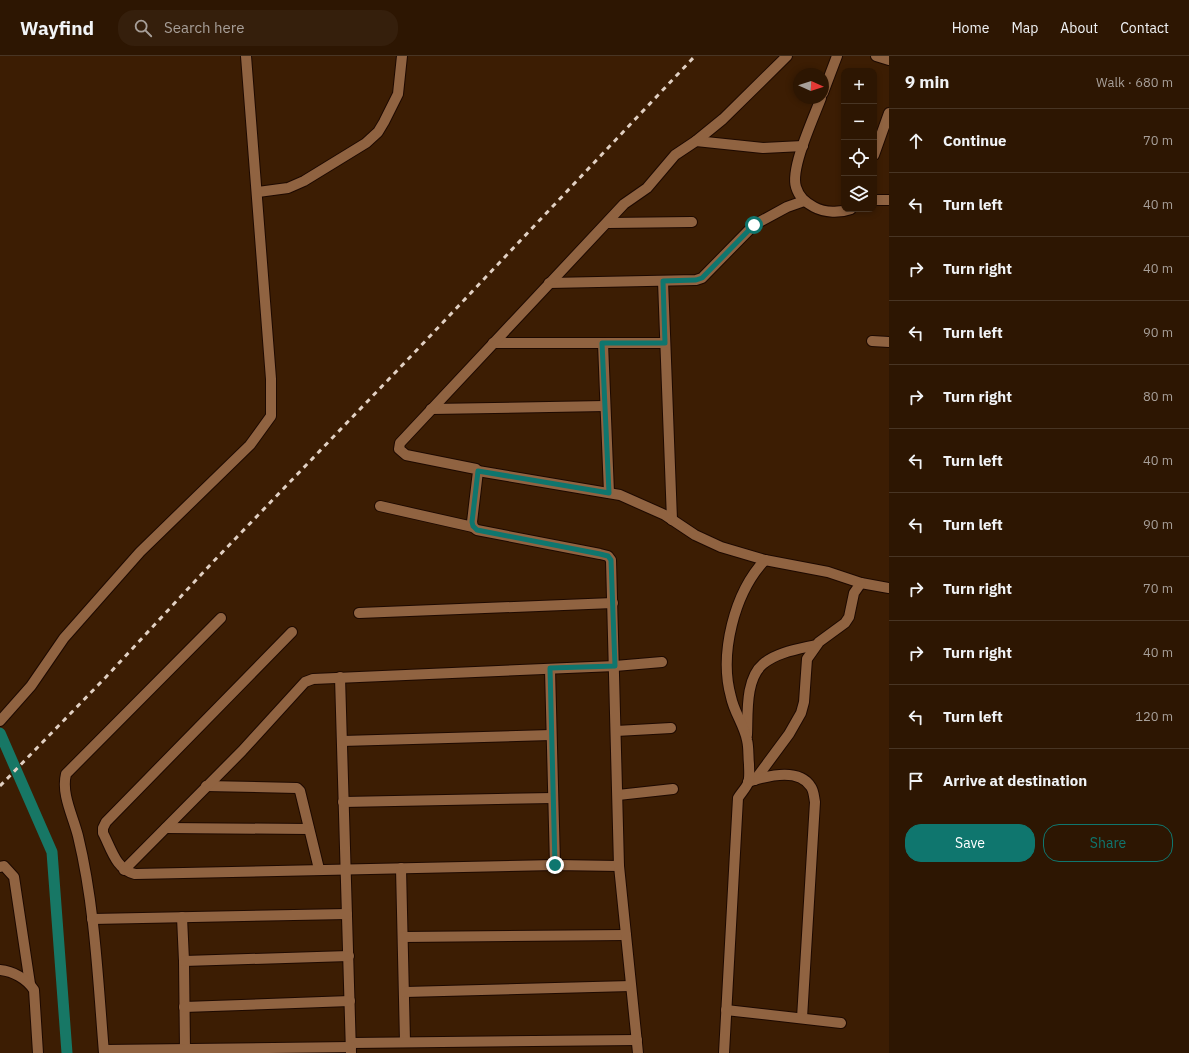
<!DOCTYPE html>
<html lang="en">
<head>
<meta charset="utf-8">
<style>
  body { margin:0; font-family:"IBM Plex Sans",sans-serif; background:#351f0c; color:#f1f3f6 }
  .controls { position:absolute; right:12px; top:12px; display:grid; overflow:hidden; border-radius:8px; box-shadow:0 2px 6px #0003 }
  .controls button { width:36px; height:36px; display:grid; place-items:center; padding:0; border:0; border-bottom:1px solid #483524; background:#2d1602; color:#f1f3f6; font:20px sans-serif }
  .compass { position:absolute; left:793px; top:12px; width:36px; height:36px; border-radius:50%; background:#2d1602; box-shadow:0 2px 6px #0003; rotate:93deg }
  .stop { position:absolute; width:12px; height:12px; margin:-9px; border:3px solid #0f766e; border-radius:50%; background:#fff }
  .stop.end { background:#0f766e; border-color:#fff; box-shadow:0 1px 4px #0008 }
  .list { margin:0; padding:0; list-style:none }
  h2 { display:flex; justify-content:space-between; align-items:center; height:52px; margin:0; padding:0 16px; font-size:17px }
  h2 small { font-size:13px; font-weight:400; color:#a79f99 }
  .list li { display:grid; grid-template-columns:26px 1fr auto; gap:12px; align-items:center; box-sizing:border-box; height:64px; padding:0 16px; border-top:1px solid #483524 }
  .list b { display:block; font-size:15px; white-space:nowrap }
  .list em { font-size:13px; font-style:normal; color:#a79f99 }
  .actions { display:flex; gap:8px; padding:12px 16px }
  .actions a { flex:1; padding:9px 0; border:1px solid #0f766e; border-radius:16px; text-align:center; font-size:14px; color:#0f766e }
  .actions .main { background:#0f766e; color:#fff }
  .icon { flex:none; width:22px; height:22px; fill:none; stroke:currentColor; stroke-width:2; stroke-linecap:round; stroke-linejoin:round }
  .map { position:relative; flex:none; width:889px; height:997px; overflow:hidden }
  header { display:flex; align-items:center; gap:24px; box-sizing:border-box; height:56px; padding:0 20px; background:#2d1602; border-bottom:1px solid #483524 }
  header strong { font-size:19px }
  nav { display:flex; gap:22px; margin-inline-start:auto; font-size:14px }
  .search { width:280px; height:36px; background:#351f0c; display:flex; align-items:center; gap:10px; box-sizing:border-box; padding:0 14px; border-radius:16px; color:#a79f99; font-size:15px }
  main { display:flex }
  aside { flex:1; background:#2d1602 }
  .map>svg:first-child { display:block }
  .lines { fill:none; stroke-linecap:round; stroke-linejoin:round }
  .canal { stroke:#177765; stroke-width:11 }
  .minor-casing { stroke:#1d0900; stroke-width:12 }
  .minor { stroke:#906341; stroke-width:10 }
  .rail { stroke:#e1d0c3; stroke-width:3; stroke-dasharray:5 5; stroke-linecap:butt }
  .route { stroke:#0f766e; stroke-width:5 }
</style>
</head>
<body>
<header>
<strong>Wayfind</strong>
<div class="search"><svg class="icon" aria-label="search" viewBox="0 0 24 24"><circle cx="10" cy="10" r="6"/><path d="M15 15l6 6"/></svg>Search here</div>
<nav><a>Home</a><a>Map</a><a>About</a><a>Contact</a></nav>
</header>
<main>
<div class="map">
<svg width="889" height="997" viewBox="0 0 889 997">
  <rect width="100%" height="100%" fill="#3c1d03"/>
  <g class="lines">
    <polyline class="canal" points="0,677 52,796 67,997"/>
    <defs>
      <g id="minor">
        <polyline points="876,0 889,4"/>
        <polyline points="823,37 837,0"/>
        <path d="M821,42C814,61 790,112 796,131C799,141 805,146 814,151C825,157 840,157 851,153"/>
        <polyline points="696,85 763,92 803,90"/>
        <polyline points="874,99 889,57"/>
        <polyline points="258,136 288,132 304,125 366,87 378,76 384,66 398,38 402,0"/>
        <polyline points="874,144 889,144"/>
        <polyline points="608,167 692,166"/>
        <polyline points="663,225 672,464"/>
        <polyline points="549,227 696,224 702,222 754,169 787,151 804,145"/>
        <polyline points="872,285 889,286"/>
        <polyline points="493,287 665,287"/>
        <polyline points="603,287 609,437"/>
        <polyline points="431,353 605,350"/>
        <polyline points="478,415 620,439 665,459 695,479 721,491 765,504 828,516 861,527 889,532"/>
        <polyline points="380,450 473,471"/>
        <polyline points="359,557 613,547"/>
        <path d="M292,576L106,766L103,772V777C111,792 116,814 135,818L555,809L619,810"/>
        <polyline points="550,613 555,809"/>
        <polyline points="340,621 351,997"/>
        <polyline points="0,665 31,630 64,582 140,496 250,389 271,360 271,323 246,0"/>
        <polyline points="616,675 671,672"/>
        <path d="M747,679C748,658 745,623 763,608C777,596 799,593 816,589"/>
        <polyline points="342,685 551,679"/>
        <polyline points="755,724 789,678 801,657 804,646 807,603 819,586 845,567 849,561 854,537 861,527"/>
        <path d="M748,726C766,720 799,711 811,731C814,735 814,742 815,746L802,962"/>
        <polyline points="206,730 297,732 300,735 319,813"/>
        <polyline points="618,739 673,733"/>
        <polyline points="343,746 553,742"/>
        <polyline points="166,772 309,773"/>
        <polyline points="0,811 4,810 14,821 30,928"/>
        <polyline points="401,812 405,986"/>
        <polyline points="124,814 242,695 305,626 313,623 615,610 662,606"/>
        <polyline points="182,861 184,905 185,994"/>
        <polyline points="92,863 347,858"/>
        <polyline points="403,881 626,879"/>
        <polyline points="184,905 349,900"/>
        <path d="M0,914C13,915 27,923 34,934L38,997"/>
        <polyline points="405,936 631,930"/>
        <polyline points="184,951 350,945"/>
        <polyline points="726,954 841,967"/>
        <polyline points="352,987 637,984"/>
        <polyline points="104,994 351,991"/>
        <path d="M104,997C98,925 95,850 78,780C73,760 61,738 66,718L221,562"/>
        <polyline points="638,997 619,810 611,504 608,500 600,498 477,474 473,471 472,466 478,415 476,413 406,399 399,393 400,387 624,148 647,132 675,99 696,85 723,63 787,0"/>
        <path d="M724,997L738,742C741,737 746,732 748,727C750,722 749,714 749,708C748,700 749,692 747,684C744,669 734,656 731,641C719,598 734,537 765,504"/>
      </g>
    </defs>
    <use href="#minor" class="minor-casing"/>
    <use href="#minor" class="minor"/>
    <polyline class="rail" points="0,730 106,621 211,508 414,297 695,0"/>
  </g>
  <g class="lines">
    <polyline class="route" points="555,809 550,612 615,610 611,504 608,500 600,498 477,474 473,470 472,466 478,415 609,437 602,287 665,287 663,225 696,224 702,222 754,169"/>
  </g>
</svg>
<div class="controls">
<button>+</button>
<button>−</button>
<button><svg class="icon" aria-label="locate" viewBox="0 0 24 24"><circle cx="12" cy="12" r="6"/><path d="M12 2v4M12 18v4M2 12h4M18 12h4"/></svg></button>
<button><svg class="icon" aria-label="layers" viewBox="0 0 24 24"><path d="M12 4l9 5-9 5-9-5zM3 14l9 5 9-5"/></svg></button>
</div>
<svg class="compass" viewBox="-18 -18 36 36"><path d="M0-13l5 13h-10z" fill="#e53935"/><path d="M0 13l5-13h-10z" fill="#a79f99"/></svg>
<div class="stop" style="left:754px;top:169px"></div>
<div class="stop end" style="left:555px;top:809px"></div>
</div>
<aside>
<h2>9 min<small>Walk · 680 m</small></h2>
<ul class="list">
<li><svg class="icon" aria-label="ahead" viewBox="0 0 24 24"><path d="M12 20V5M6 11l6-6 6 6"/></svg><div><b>Continue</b></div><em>70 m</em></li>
<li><svg class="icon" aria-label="left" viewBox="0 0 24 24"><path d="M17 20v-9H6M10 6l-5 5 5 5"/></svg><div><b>Turn left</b></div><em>40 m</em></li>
<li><svg class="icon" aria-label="right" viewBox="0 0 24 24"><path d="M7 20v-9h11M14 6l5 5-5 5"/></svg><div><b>Turn right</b></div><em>40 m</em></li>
<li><svg class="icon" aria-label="left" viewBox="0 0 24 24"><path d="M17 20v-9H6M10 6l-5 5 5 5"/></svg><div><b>Turn left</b></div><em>90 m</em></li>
<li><svg class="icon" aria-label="right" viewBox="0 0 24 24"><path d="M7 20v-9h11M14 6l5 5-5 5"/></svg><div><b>Turn right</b></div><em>80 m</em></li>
<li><svg class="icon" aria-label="left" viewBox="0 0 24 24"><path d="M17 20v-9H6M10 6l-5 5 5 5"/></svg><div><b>Turn left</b></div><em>40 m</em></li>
<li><svg class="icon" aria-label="left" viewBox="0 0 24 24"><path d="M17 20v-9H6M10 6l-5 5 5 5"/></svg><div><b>Turn left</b></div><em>90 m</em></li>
<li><svg class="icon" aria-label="right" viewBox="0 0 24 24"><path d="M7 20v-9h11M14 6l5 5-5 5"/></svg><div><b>Turn right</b></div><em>70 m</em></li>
<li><svg class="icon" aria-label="right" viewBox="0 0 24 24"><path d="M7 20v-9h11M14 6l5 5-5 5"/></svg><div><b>Turn right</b></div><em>40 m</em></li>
<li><svg class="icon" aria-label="left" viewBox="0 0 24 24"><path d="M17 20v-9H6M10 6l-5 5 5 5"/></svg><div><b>Turn left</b></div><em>120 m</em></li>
<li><svg class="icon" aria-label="arrive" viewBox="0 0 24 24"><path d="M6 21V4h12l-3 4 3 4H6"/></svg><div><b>Arrive at destination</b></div></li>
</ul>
<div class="actions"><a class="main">Save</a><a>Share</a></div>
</aside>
</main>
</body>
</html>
